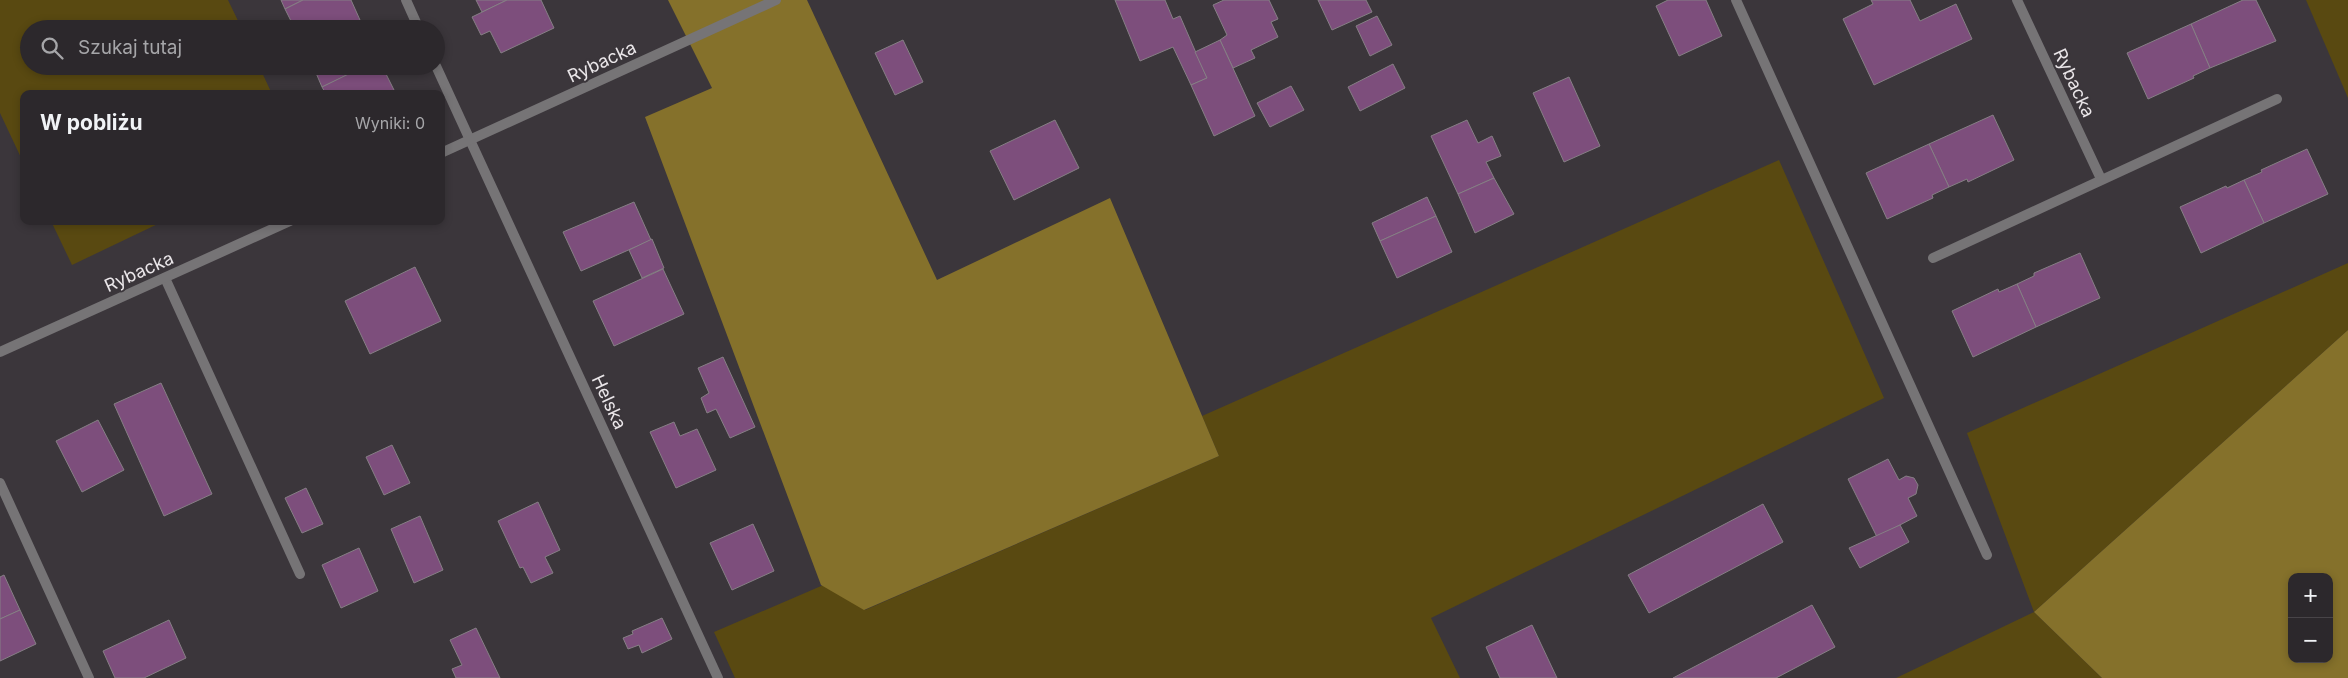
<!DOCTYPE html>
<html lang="pl">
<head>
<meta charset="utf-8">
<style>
  body { margin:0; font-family:Inter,sans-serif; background:#383438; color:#f1f3f6 }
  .controls { position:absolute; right:15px; bottom:15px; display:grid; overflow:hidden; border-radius:10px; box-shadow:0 2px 8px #0003 }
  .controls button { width:45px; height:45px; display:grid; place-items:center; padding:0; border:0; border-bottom:1px solid #484448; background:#2c282c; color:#f1f3f6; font:25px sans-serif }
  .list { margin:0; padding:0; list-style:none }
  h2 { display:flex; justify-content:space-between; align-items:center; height:65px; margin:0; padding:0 20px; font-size:21px }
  h2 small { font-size:16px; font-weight:400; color:#a6a6a9 }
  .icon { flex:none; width:28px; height:28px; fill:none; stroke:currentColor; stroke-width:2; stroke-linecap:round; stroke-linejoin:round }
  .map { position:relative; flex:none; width:2348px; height:678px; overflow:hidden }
  .search { position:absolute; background:#2c282c; box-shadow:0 2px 8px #0003; left:20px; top:20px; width:425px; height:55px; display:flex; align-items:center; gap:12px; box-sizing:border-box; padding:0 18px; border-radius:28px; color:#a6a6a9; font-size:19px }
  .panel { position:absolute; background:#2c282c; box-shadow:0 2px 8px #0003; left:20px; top:90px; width:425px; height:135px; border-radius:10px }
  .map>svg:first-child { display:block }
  .green { fill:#594911 }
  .forest { fill:#85712b; fill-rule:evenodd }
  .building { fill:#7d4e7c; stroke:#867f85 }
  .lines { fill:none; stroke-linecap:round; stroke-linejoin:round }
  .service { stroke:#767476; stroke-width:10 }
  .minor { stroke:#767476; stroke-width:10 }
  .labels { text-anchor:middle; stroke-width:4; stroke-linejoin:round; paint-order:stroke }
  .street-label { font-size:18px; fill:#eae6e9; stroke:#3b363b }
</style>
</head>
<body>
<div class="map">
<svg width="2348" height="678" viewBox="0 0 2348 678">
  <rect width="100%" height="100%" fill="#3b363b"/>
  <g class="green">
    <polygon points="0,0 228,0 242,29 29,29 29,66 259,66 272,94 24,94 24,164 0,113"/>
    <polygon points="2306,0 2348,0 2348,98"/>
    <polygon points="1779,160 1884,398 1431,618 1460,678 735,678 714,632 849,574 865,610 1219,456 1202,416"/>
    <polygon points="51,221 164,221 72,265"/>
    <polygon points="2348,263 2348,330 2034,612 2102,678 1896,678 2034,612 1967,433"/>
  </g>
  <g class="forest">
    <polygon points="668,0 807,0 937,280 1110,198 1219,456 864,610 821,585 645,117 712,88"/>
    <path d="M2348,330V678H2102L2034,612ZM2292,577H2329V659H2292Z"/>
  </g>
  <g class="building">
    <polygon points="281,0 303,0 285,9"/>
    <polygon points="303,0 351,0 360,20 343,29 295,29 285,9"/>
    <polygon points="476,0 507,0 482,12"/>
    <polygon points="507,0 541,0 554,28 501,53 490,31 481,35 472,17"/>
    <polygon points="1115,0 1165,0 1173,19 1180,16 1207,78 1191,85 1173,47 1140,61"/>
    <polygon points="1224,0 1269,0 1278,19 1271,22 1278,37 1251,50 1255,58 1233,68 1220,40 1227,35 1213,5"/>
    <polygon points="1318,0 1366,0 1372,12 1332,30"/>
    <polygon points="1668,0 1706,0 1722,36 1679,56 1656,6"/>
    <polygon points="1871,0 1910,0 1920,21 1956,4 1972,39 1874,85 1843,19 1873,4"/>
    <polygon points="2243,0 2256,0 2276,41 2210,68 2191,24"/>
    <polygon points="1377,16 1392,45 1370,56 1356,26"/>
    <polygon points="360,20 364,29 343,29"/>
    <polygon points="2191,24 2210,68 2193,76 2194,78 2148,99 2127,53"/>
    <polygon points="903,40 923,82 895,95 875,53"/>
    <polygon points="1220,40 1255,116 1214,136 1191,85 1207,78 1195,52"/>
    <polygon points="1393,64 1405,88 1360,111 1348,87"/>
    <polygon points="313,66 365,66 322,87"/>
    <polygon points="365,66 382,66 396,94 326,94 322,87"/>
    <polygon points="1569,77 1600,146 1564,162 1533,93"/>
    <polygon points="1291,86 1304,110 1270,127 1257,103"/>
    <polygon points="1993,115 2014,160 1968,182 1967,179 1949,187 1929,144"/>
    <polygon points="1055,120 1079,168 1014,200 990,151"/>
    <polygon points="1467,120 1478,143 1492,136 1501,156 1486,162 1494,178 1458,194 1431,136"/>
    <polygon points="1929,144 1949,187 1932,195 1933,198 1887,219 1866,173"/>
    <polygon points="2307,149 2328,194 2264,223 2244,180 2262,172 2261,170"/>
    <polygon points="1494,178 1514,214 1475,233 1458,194"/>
    <polygon points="2244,180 2264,223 2201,253 2180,207 2226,186 2227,188"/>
    <polygon points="1427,197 1436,216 1380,241 1372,223"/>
    <polygon points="634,202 651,240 581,271 563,232"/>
    <polygon points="1436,216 1452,252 1397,278 1380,241"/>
    <polygon points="652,239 664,268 642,278 629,250"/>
    <polygon points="2080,253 2100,298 2036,327 2017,284 2034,276 2034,273"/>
    <polygon points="415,267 441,321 370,354 345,301"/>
    <polygon points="663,269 684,314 614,346 593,301"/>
    <polygon points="2017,284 2036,327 1973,357 1952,311 1998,289 1999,292"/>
    <polygon points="723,357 755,427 730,438 716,409 707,413 701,398 709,393 698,368"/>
    <polygon points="161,383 212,494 164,516 114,404"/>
    <polygon points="98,420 124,470 82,492 56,441"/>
    <polygon points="674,422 680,436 697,429 716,470 676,488 650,432"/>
    <polygon points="392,445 410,483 384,495 366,457"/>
    <polygon points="1888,459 1899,480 1906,476 1914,478 1918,485 1916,494 1908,498 1917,516 1877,537 1848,479"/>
    <polygon points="306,488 323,524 302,533 285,498"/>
    <polygon points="538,502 560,550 545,557 553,573 531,583 523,567 520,568 498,521"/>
    <polygon points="1763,504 1783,542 1649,613 1628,575"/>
    <polygon points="420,516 443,570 414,583 391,529"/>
    <polygon points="753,524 774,571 732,590 710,543"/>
    <polygon points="1900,525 1909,542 1860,568 1849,548"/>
    <polygon points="359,548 378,591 341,608 322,565"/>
    <polygon points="4,575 20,610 0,619 0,577"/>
    <polygon points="1812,605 1835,647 1776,678 1673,678"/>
    <polygon points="20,610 36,644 0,661 0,619"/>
    <polygon points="662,618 672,639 642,653 639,645 628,649 623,638 633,634 632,631"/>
    <polygon points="169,620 186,658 144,678 115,678 103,651"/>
    <polygon points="1532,625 1557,678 1500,678 1486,647"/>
    <polygon points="476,628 500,678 456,678 452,669 462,665 450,640"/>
  </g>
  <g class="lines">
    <g class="service">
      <polyline points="406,0 419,29"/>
      <polyline points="1736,0 1987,555"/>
      <polyline points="2017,0 2101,179"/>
      <polyline points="436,66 470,140"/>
      <polyline points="1933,258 2277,99"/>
      <polyline points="165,278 300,574"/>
      <polyline points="0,483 89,678"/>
    </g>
    <g class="minor">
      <polyline points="470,140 718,678"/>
      <polyline points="441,153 776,0"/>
      <polyline points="0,352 290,221"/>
    </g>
  </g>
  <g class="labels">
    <g class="street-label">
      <text transform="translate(602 62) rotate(-25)" y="6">Rybacka</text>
      <text transform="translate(2074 83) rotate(65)" y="6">Rybacka</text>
      <text transform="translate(139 272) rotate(-24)" y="6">Rybacka</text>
      <text transform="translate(609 402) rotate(65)" y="6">Helska</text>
    </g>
  </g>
</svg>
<div class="controls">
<button>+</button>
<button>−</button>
</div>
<div class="search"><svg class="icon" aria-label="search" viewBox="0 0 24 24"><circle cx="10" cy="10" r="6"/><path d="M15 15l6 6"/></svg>Szukaj tutaj</div>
<section class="panel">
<h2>W pobliżu<small>Wyniki: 0</small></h2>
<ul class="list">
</ul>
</section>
</div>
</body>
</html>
